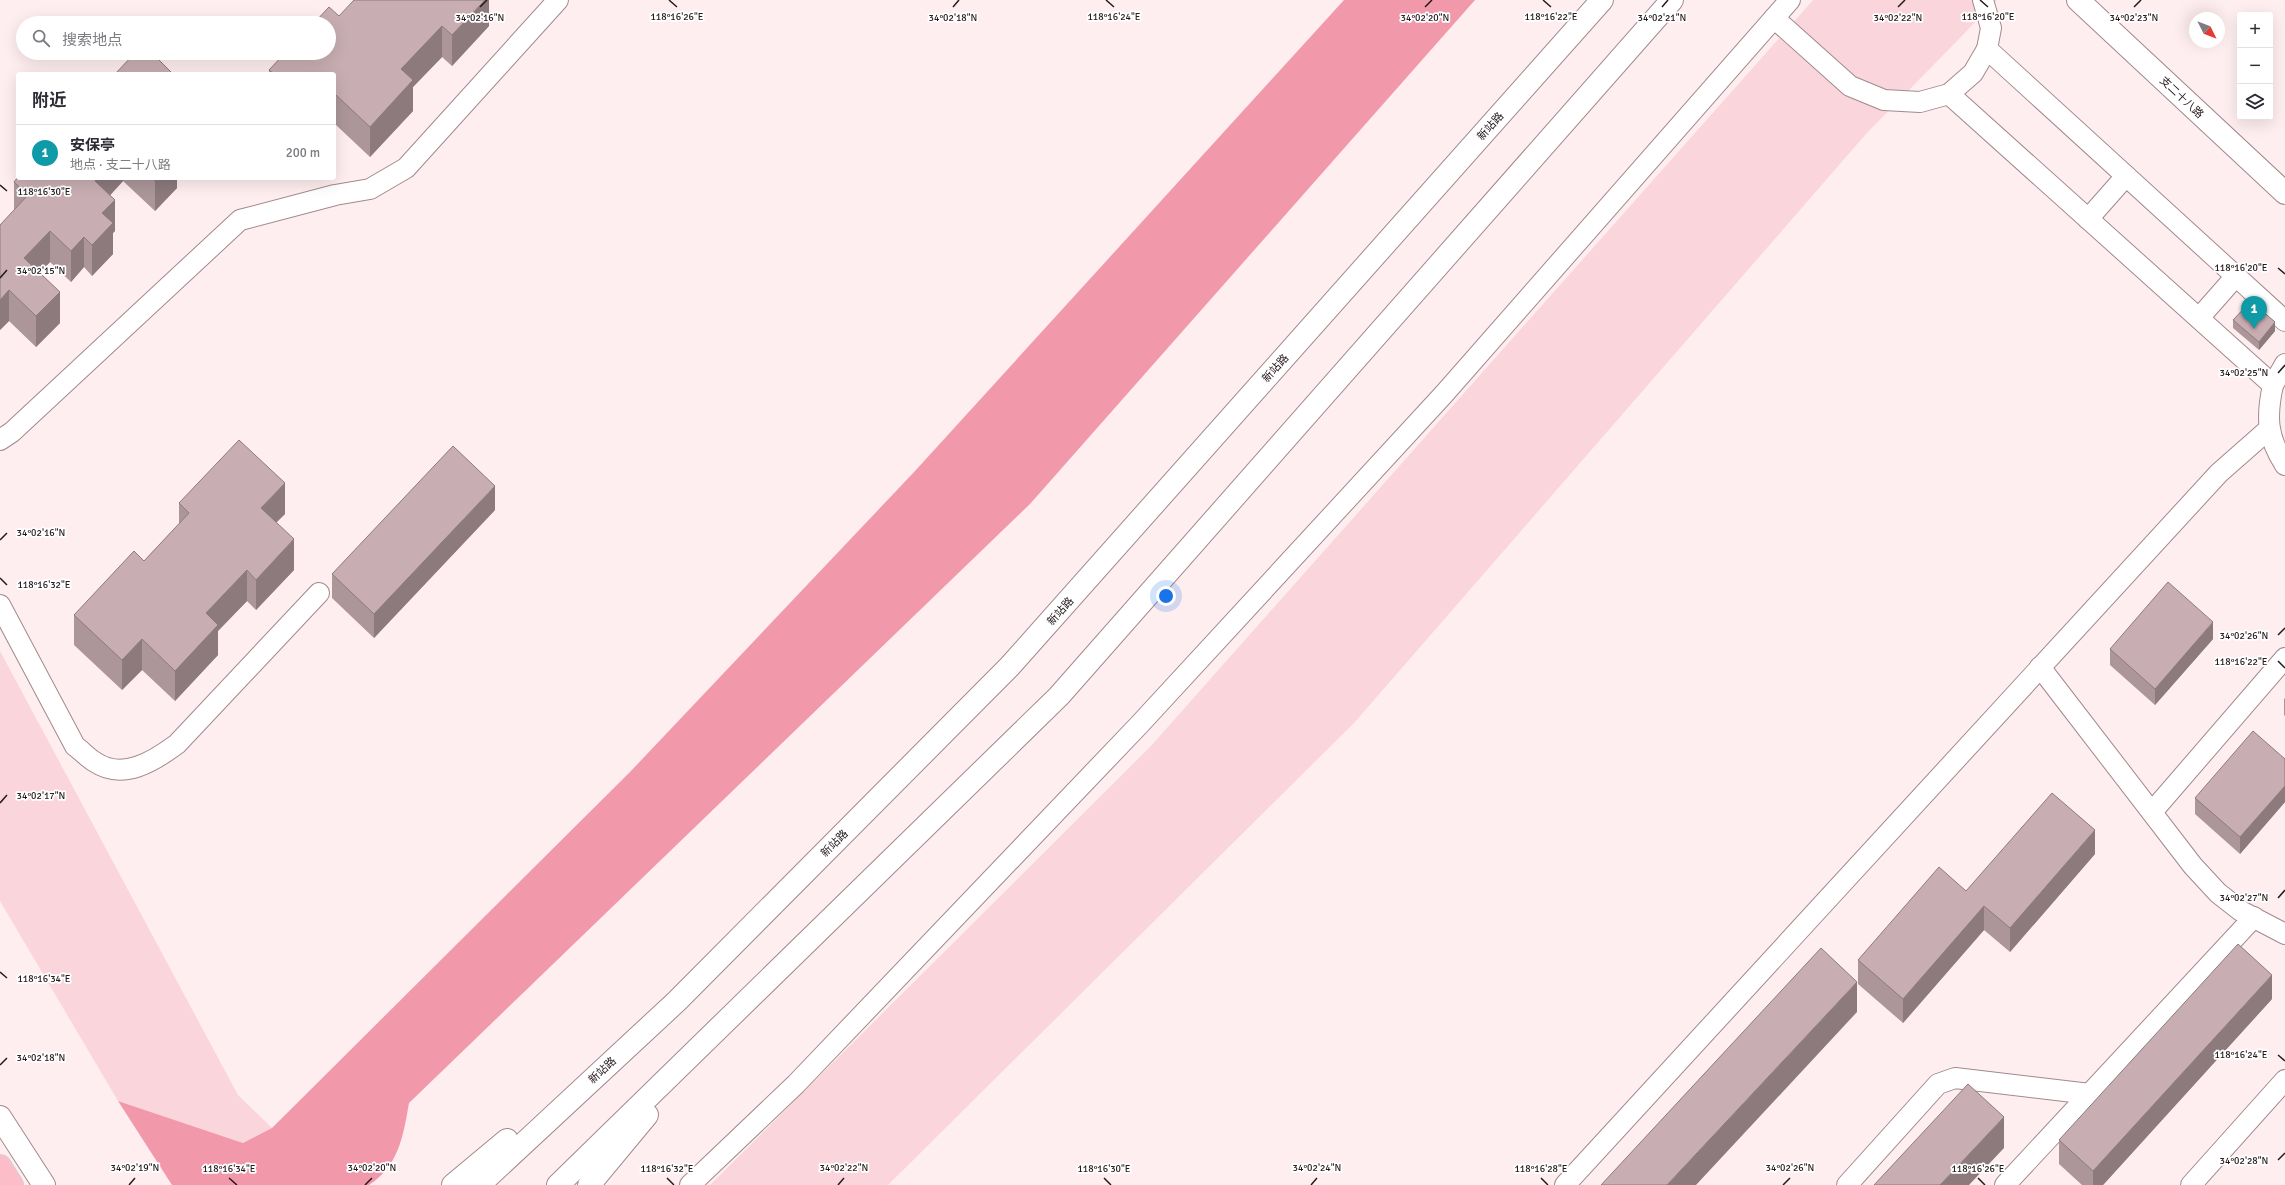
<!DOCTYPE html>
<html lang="zh">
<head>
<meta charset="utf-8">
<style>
  body { margin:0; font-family:Signika,"Noto Sans SC",sans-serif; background:#f7f7f7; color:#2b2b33 }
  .controls { position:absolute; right:12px; top:12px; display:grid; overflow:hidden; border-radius:4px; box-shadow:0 4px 16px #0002 }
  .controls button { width:36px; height:36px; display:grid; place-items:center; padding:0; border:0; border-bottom:1px solid #e1e1e2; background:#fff; color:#2b2b33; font:20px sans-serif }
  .compass { position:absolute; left:2189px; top:12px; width:36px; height:36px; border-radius:50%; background:#fff; box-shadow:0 4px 16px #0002; rotate:132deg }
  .you { position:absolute; left:1166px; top:596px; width:14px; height:14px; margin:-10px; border:3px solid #fff; border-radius:50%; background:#1a73e8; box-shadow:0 0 0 6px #1a73e833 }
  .badge { display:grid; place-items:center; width:26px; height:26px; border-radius:50%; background:#c93b65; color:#fff; font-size:13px; font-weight:700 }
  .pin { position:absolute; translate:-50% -33px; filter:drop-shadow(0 1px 2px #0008) }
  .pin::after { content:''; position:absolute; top:21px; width:14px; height:12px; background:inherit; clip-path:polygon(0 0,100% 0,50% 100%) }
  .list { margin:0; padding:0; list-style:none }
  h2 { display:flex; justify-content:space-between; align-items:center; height:52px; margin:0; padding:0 16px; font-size:17px }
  h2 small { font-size:13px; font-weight:400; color:#7c7c81 }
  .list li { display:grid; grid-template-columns:26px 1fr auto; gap:12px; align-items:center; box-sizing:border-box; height:56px; padding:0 16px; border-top:1px solid #e1e1e2 }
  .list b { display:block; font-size:15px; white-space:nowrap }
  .list p { margin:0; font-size:13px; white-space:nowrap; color:#7c7c81 }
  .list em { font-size:13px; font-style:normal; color:#7c7c81 }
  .icon { flex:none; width:22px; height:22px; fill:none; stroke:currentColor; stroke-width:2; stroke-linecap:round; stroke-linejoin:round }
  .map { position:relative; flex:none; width:2285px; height:1185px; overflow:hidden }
  .search { position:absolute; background:#fff; box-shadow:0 4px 16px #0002; left:16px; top:16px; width:320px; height:44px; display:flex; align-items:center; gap:10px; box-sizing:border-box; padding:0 14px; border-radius:22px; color:#7c7c81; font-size:15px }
  .panel { position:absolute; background:#fff; box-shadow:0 4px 16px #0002; left:16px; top:72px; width:320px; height:108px; border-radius:4px }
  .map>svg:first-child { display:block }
  .green { fill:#fad5db }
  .forest { fill:#f199aa }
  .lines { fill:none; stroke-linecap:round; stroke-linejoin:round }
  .service-casing { stroke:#a2898d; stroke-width:22 }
  .tertiary-casing { stroke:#a2898d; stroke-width:24 }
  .trunk-casing { stroke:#d3d1d2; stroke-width:24 }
  .service { stroke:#fff; stroke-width:20 }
  .tertiary { stroke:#fff; stroke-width:22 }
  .trunk { stroke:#fcbcc8; stroke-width:22 }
  .wall { fill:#ac9699 }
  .shaded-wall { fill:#8c7a7d }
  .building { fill:#c8aeb2; stroke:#8c7a7d }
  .ticks { fill:none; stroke:#241a1c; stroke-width:1.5 }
  .labels { text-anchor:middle; stroke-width:3.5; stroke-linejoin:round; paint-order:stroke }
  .street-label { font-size:11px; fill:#241a1c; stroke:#fff }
  .ticks-label { font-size:10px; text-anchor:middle; fill:#241a1c; stroke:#fff; stroke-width:3.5; stroke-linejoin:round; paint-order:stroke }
</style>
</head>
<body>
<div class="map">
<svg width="2285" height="1185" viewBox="0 0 2285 1185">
  <rect width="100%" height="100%" fill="#ffeef0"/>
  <g class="green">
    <polygon points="1813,0 1997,0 1866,134 1354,723 888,1185 710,1185 1150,747"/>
    <polygon points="0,651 238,1095 272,1128 243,1143 118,1101 0,901"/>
  </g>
  <path class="forest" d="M1344,0H1475L1030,504L409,1103C403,1137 399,1165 369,1185H172L118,1101L243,1143L272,1128L630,772L915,471Z"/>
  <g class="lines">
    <defs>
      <g id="service">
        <polyline points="1774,18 1850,86 1884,100 1920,102 1949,94 1973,73 1987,49 1991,28 1983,0"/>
        <polyline points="1987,49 2285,321"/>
        <path d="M1949,94L2273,385C2266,417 2267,437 2285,465"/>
        <polyline points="2088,219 2126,176"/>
        <polyline points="2199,318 2236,276"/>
        <polyline points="2273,385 2285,364"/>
        <polyline points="0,440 12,432 240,220 335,195 370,189 406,168 558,0"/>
        <path d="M0,605L75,746C82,751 88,758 95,762C123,781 154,761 177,744L319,593"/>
        <polyline points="2040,667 2193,866 2218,893 2241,911 2285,934"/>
        <polyline points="2152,812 2285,658"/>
        <polyline points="690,1185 796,1084 1139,725 1444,394 1790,0"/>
        <polyline points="1565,1185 2219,473 2269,429"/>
        <polyline points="1847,1185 1938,1084 1955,1078 2090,1094"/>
        <polyline points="2005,1185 2254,917"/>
        <polyline points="2191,1185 2285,1080"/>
      </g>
      <g id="tertiary">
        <polyline points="2078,0 2285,193"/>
        <polyline points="0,1117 44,1185"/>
        <polyline points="453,1185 507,1140"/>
        <polyline points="479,1185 677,1001 1010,666 1602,0"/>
        <polyline points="558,1185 1059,696 1672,0"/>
        <polyline points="589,1185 647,1115"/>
      </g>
      <polyline id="trunk" points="0,1166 12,1185"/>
    </defs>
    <use href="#service" class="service-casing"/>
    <use href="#tertiary" class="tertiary-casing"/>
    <use href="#trunk" class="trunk-casing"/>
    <use href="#service" class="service"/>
    <use href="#tertiary" class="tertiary"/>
    <use href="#trunk" class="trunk"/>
  </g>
  <g class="wall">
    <polygon points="489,0 489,26 452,66 442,57 413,87 413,111 370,157 336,125 334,74 269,74 269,70"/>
    <polygon points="18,178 177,178 177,188 155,211 123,181 110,195 115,231 113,233 113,254 92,276 84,267 71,282 50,262 40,273 60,323 36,347 9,321 0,330 14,211 14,182"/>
    <polygon points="2233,320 2275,331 2259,350 2233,328"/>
    <polygon points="179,503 285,514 276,522 294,570 256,610 247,601 218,631 218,655 175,701 142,670 122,690 74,645 74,615 144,561 179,524"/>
    <polygon points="495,510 374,638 332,598 332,574"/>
    <polygon points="2213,639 2155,705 2110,665 2110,649"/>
    <polygon points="2285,698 2285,716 2284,715 2284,699"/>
    <polygon points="2285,759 2285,802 2240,854 2195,814 2195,798"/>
    <polygon points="2095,854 2010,952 1984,930 1903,1023 1858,984 1858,960 1966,891"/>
    <polygon points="2272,999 2103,1185 2082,1185 2059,1164 2059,1140"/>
  </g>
  <g class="shaded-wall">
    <polygon points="485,0 489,0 489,26 452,66 452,35"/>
    <polygon points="442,26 442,57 413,87 413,111 370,157 370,127 401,69"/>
    <polygon points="336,95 336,125 334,128 334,97"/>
    <polygon points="97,178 123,178 123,181 95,212 95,181"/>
    <polygon points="158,178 177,178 177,188 155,211 155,181"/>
    <polygon points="115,200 115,231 113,233 113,254 92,276 92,245 102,213"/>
    <polygon points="50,231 50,262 24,289 24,258"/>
    <polygon points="84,237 84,267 71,282 71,251"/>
    <polygon points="9,290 9,321 0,330 0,300"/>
    <polygon points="60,292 60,323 36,347 36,316"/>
    <polygon points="2275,322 2275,331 2259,350 2259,342"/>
    <polygon points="285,483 285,514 261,538 261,508"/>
    <polygon points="495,486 495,510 374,638 374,614"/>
    <polygon points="294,539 294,570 256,610 256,580"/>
    <polygon points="247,570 247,601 218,631 218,655 175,701 175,671 206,613"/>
    <polygon points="2213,622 2213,639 2155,705 2155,689"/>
    <polygon points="142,639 142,670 122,690 122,660"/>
    <polygon points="2285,786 2285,802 2240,854 2240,837"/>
    <polygon points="2095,830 2095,854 2010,952 2010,928"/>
    <polygon points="1984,906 1984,930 1903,1023 1903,999"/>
    <polygon points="2272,975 2272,999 2103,1185 2093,1185 2093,1171"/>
    <polygon points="1857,982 1857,1012 1696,1185 1667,1185"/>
    <polygon points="2004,1117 2004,1148 1969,1185 1940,1185"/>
  </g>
  <g class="building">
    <polygon points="354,0 485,0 452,35 442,26 401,69 413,80 370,127 336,95 334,97 334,74 274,74 269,70 285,53 329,53 329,23 314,23 329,7 339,16"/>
    <polygon points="135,53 152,53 173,74 115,74"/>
    <polygon points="18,177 18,178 97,178 95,181 115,200 102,213 113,223 92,245 84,237 71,251 50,231 24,258 60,292 36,316 9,290 0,300 0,225 28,195 14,182"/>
    <polygon points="153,178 158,178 155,181"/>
    <polygon points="2251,301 2275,322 2259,342 2233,320"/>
    <polygon points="239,440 285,483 261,508 294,539 256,580 247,570 206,613 218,625 175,671 142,639 122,660 74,615 134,551 144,561 189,513 179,503"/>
    <polygon points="453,446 495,486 374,614 332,574"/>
    <polygon points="2168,582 2213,622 2155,689 2110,649"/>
    <polygon points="2253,731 2285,759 2285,786 2240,837 2195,798"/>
    <polygon points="2052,793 2095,830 2010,928 1984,906 1903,999 1858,960 1939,867 1966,891"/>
    <polygon points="2238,944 2272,975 2093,1171 2059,1140"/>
    <polygon points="1821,948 1857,982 1667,1185 1601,1185"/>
    <polygon points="1968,1084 2004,1117 1940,1185 1874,1185"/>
  </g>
  <path class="ticks" d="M669,0L677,7M1106,0L1114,7M1543,0L1551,7M1980,0L1988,7M480,7L487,0M953,7L959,0M1425,7L1432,0M1662,7L1668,0M1898,7L1905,0M2134,7L2141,0M0,185L7,191M2278,268L2285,274M0,278L7,270M2278,373L2285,365M0,540L7,533M0,578L7,585M2278,635L2285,628M2278,661L2285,668M0,803L7,795M2278,898L2285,890M0,972L7,978M2278,1055L2285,1061M0,1065L7,1058M2278,1160L2285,1153M229,1178L237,1185M667,1178L674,1185M1104,1178L1111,1185M1541,1178L1548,1185M1978,1178L1985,1185M129,1185L135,1178M365,1185L372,1178M838,1185L844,1178M1311,1185L1317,1178M1783,1185L1790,1178"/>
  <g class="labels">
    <g class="street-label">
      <text transform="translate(2182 97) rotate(43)" y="4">支二十八路</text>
      <text transform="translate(1490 126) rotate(-48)" y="4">新站路</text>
      <text transform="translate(1275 368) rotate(-48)" y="4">新站路</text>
      <text transform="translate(1060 611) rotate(-48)" y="4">新站路</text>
      <text transform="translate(834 843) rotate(-45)" y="4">新站路</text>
      <text transform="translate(602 1070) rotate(-43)" y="4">新站路</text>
    </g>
  </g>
  <g class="ticks-label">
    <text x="677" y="20">118°16'26"E</text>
    <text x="1114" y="20">118°16'24"E</text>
    <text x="1988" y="20">118°16'20"E</text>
    <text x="1551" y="20">118°16'22"E</text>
    <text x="480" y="21">34°02'16"N</text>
    <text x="953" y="21">34°02'18"N</text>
    <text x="1425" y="21">34°02'20"N</text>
    <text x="1662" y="21">34°02'21"N</text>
    <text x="1898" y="21">34°02'22"N</text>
    <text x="2134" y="21">34°02'23"N</text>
    <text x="44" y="195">118°16'30"E</text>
    <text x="2241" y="271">118°16'20"E</text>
    <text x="41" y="274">34°02'15"N</text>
    <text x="2244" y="376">34°02'25"N</text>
    <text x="41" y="536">34°02'16"N</text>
    <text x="44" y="588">118°16'32"E</text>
    <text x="2244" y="639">34°02'26"N</text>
    <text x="2241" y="665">118°16'22"E</text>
    <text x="41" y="799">34°02'17"N</text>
    <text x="2244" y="901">34°02'27"N</text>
    <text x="44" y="982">118°16'34"E</text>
    <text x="2241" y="1058">118°16'24"E</text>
    <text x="41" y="1061">34°02'18"N</text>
    <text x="2244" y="1164">34°02'28"N</text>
    <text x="135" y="1171">34°02'19"N</text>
    <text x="372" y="1171">34°02'20"N</text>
    <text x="844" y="1171">34°02'22"N</text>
    <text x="1317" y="1171">34°02'24"N</text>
    <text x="1790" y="1171">34°02'26"N</text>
    <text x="229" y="1172">118°16'34"E</text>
    <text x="667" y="1172">118°16'32"E</text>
    <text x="1104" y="1172">118°16'30"E</text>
    <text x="1541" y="1172">118°16'28"E</text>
    <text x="1978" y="1172">118°16'26"E</text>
  </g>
</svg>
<div class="controls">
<button>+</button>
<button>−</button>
<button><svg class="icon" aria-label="layers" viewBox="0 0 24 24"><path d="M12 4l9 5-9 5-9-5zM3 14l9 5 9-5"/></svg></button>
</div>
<svg class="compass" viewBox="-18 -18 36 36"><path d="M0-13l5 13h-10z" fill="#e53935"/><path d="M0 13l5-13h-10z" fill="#7c7c81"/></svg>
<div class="you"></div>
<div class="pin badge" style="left:2254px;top:329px;background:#0f9aa8">1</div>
<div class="search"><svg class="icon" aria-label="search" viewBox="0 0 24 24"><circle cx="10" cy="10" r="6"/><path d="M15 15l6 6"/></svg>搜索地点</div>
<section class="panel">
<h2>附近<small></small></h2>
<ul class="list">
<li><span class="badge" style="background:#0f9aa8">1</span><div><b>安保亭</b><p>地点 · 支二十八路</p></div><em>200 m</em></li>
</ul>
</section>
</div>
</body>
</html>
